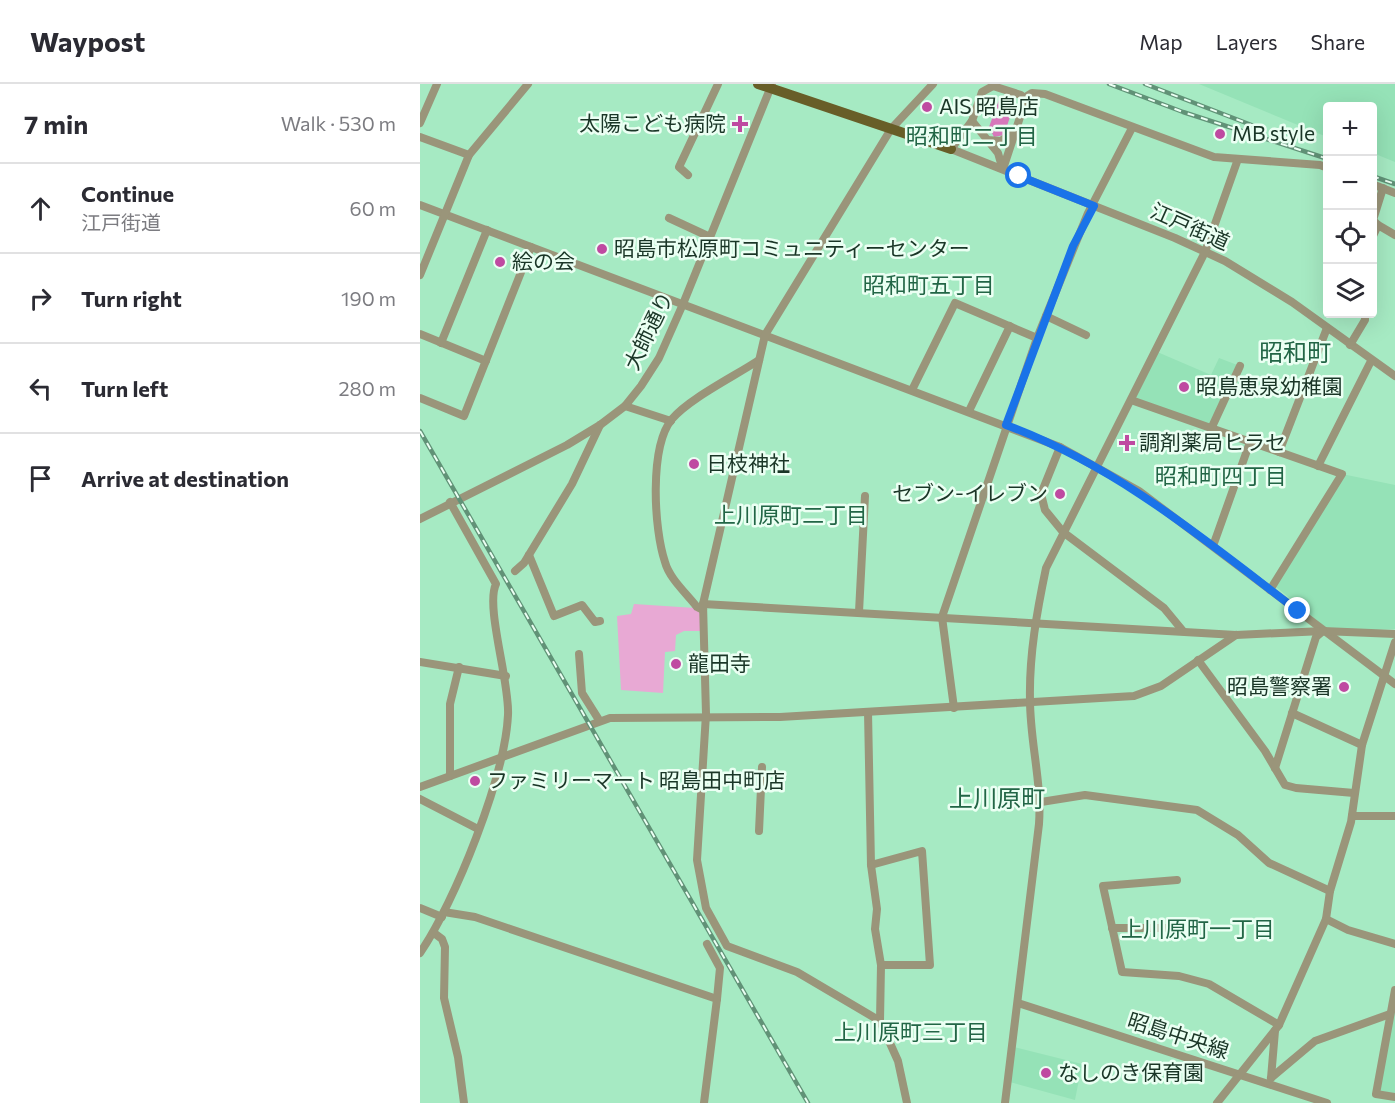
<!DOCTYPE html>
<html lang="en">
<head>
<meta charset="utf-8">
<style>
  body { margin:0; font-family:Commissioner,"Noto Sans JP",sans-serif; background:#f7f7f7; color:#2b2b33 }
  .controls { position:absolute; right:18px; top:18px; display:grid; overflow:hidden; border-radius:6px; box-shadow:0 6px 24px #0002 }
  .controls button { width:54px; height:54px; display:grid; place-items:center; padding:0; border:0; border-bottom:2px solid #e1e1e2; background:#fff; color:#2b2b33; font:30px sans-serif }
  .stop { position:absolute; width:18px; height:18px; margin:-14px; border:4px solid #1a73e8; border-radius:50%; background:#fff }
  .stop.end { background:#1a73e8; border-color:#fff; box-shadow:0 2px 6px #0008 }
  .list { margin:0; padding:0; list-style:none }
  h2 { display:flex; justify-content:space-between; align-items:center; height:78px; margin:0; padding:0 24px; font-size:26px }
  h2 small { font-size:20px; font-weight:400; color:#7c7c81 }
  .list li { display:grid; grid-template-columns:39px 1fr auto; gap:18px; align-items:center; box-sizing:border-box; height:90px; padding:0 24px; border-top:2px solid #e1e1e2 }
  .list b { display:block; font-size:22px; white-space:nowrap }
  .list p { margin:0; font-size:20px; white-space:nowrap; color:#7c7c81 }
  .list em { font-size:20px; font-style:normal; color:#7c7c81 }
  .icon { flex:none; width:33px; height:33px; fill:none; stroke:currentColor; stroke-width:2; stroke-linecap:round; stroke-linejoin:round }
  .map { position:relative; flex:none; width:975px; height:1019px; overflow:hidden }
  header { display:flex; align-items:center; gap:36px; box-sizing:border-box; height:84px; padding:0 30px; background:#fff; border-bottom:2px solid #e1e1e2 }
  header strong { font-size:28px }
  nav { display:flex; gap:33px; margin-inline-start:auto; font-size:21px }
  main { display:flex }
  aside { flex:1; background:#fff }
  .map>svg:first-child { display:block }
  .built { fill:#95e2b7 }
  .green { fill:#e8a9d4 }
  .forest { fill:#d778bb }
  .lines { fill:none; stroke-linecap:round; stroke-linejoin:round }
  .minor { stroke:#9a957a; stroke-width:8 }
  .major { stroke:#685e28; stroke-width:10 }
  .rail-casing { stroke:#619277; stroke-width:4.5 }
  .rail { stroke:#ebfff3; stroke-width:2; stroke-dasharray:7; stroke-linecap:butt }
  .route { stroke:#1a73e8; stroke-width:8 }
  .poi-dot { fill:#bf4aa1; stroke:#ebfff3; stroke-width:2 }
  .labels { text-anchor:middle; stroke-width:5; stroke-linejoin:round; paint-order:stroke }
  .poi-label { font-size:21px; fill:#1a3627; stroke:#ebfff3; text-anchor:start }
  .street-label { font-size:21px; fill:#1a3627; stroke:#ebfff3 }
  .neighbourhood-label { font-size:22px; fill:#226646; stroke:#ebfff3 }
  .quarter-label { font-size:24px; fill:#226646; stroke:#ebfff3 }
</style>
</head>
<body>
<header>
<strong>Waypost</strong>
<nav><a>Map</a><a>Layers</a><a>Share</a></nav>
</header>
<main>
<aside>
<h2>7 min<small>Walk · 530 m</small></h2>
<ul class="list">
<li><svg class="icon" aria-label="ahead" viewBox="0 0 24 24"><path d="M12 20V5M6 11l6-6 6 6"/></svg><div><b>Continue</b><p>江戸街道</p></div><em>60 m</em></li>
<li><svg class="icon" aria-label="right" viewBox="0 0 24 24"><path d="M7 20v-9h11M14 6l5 5-5 5"/></svg><div><b>Turn right</b></div><em>190 m</em></li>
<li><svg class="icon" aria-label="left" viewBox="0 0 24 24"><path d="M17 20v-9H6M10 6l-5 5 5 5"/></svg><div><b>Turn left</b></div><em>280 m</em></li>
<li><svg class="icon" aria-label="arrive" viewBox="0 0 24 24"><path d="M6 21V4h12l-3 4 3 4H6"/></svg><div><b>Arrive at destination</b></div></li>
</ul>
</aside>
<div class="map">
<svg width="975" height="1019" viewBox="0 0 975 1019">
  <rect width="100%" height="100%" fill="#a6eac3"/>
  <g class="built">
    <polygon points="779,0 975,0 975,78 953,69 952,22 908,22 907,53"/>
    <polygon points="735,267 791,291 799,274 820,282 791,345 711,316"/>
    <polygon points="922,390 975,401 975,545 910,547 850,498"/>
    <polygon points="975,922 975,1011 959,1008"/>
    <polygon points="594,963 662,980 655,1016 590,998"/>
  </g>
  <polygon class="green" points="214,520 275,524 281,529 280,547 264,547 256,551 255,567 245,568 243,609 201,606 197,532 211,530"/>
  <polygon class="forest" points="584,12 594,21 584,51 574,53 569,43 580,13"/>
  <g class="lines">
    <g class="minor">
      <polyline points="604,14 612,9 625,10 794,73 900,81 908,84"/>
      <polyline points="552,37 578,69 582,83"/>
      <polyline points="0,39 17,0"/>
      <polyline points="0,53 49,71"/>
      <polyline points="567,56 581,57 595,47"/>
      <polyline points="583,85 605,18 601,11 573,2 562,8 552,37 531,65 755,154 805,177 872,218 975,292"/>
      <polyline points="268,91 259,83 298,0"/>
      <polyline points="952,100 975,109"/>
      <polyline points="0,121 640,363 719,407 975,600"/>
      <polyline points="249,134 290,153"/>
      <polyline points="958,141 975,151"/>
      <polyline points="952,154 958,141 953,136 963,104"/>
      <polyline points="0,191 49,71 108,0"/>
      <polyline points="626,232 666,251"/>
      <polyline points="0,250 66,277"/>
      <polyline points="21,259 67,146"/>
      <polyline points="930,261 945,236 945,230"/>
      <polyline points="492,306 535,219 617,254"/>
      <polyline points="0,314 44,332 111,163"/>
      <polyline points="711,316 922,390 850,506"/>
      <polyline points="205,322 251,337"/>
      <polyline points="549,327 590,242"/>
      <polyline points="791,345 820,282"/>
      <polyline points="640,363 621,410 625,426 643,448 744,524 763,547"/>
      <polyline points="859,368 907,244"/>
      <polyline points="898,382 951,277"/>
      <polyline points="0,435 147,361 180,341 205,322 221,302 239,274 263,220 352,0"/>
      <polyline points="793,462 830,358"/>
      <polyline points="109,471 134,532 162,521 175,538 180,537"/>
      <polyline points="95,487 104,479 152,400 180,341"/>
      <polyline points="283,520 816,551 903,547 975,550"/>
      <path d="M283,526L277,523C267,510 249,494 245,478C234,446 229,363 252,335C270,314 315,292 339,276"/>
      <polyline points="439,528 445,412"/>
      <polyline points="159,570 162,609 179,636"/>
      <polyline points="778,576 845,667 865,701 876,704 934,709"/>
      <polyline points="0,578 86,592"/>
      <polyline points="534,624 522,533 617,254 668,129 712,44"/>
      <polyline points="448,628 451,781 457,825 455,845 461,881 460,937 478,977 487,1019"/>
      <polyline points="872,629 942,661"/>
      <polyline points="855,684 896,553 903,547"/>
      <polyline points="30,692 30,620 39,583"/>
      <polyline points="0,703 190,634 360,633 714,612 741,602 816,551"/>
      <polyline points="0,715 58,745"/>
      <polyline points="621,718 665,711 777,726 818,751 849,779 910,807"/>
      <polyline points="932,732 975,732"/>
      <polyline points="339,747 342,683"/>
      <polyline points="451,781 502,767 510,881 461,881"/>
      <polyline points="757,796 683,802 702,888 759,892 789,900 859,941"/>
      <polyline points="0,824 22,833"/>
      <polyline points="24,828 55,833 297,915 284,1019"/>
      <polyline points="906,835 928,846 975,860"/>
      <polyline points="692,844 760,844"/>
      <polyline points="14,849 22,855 25,863 24,914 38,973 44,1019"/>
      <polyline points="287,860 300,884 297,915"/>
      <path d="M0,869C35,818 85,693 88,631C90,599 65,522 76,500L30,418"/>
      <polyline points="975,906 956,1010 975,1013"/>
      <polyline points="598,919 907,1019"/>
      <polyline points="460,937 377,888 307,862 286,824 277,776 286,630 283,520 345,251 471,45 513,0"/>
      <polyline points="851,994 895,957 970,930"/>
      <polyline points="851,994 855,947"/>
      <path d="M585,1019L619,740C622,698 610,658 610,616C609,571 617,527 626,484L785,168L818,75"/>
      <polyline points="797,1019 859,941 906,835 910,807 931,738 942,661 975,558"/>
    </g>
    <polyline class="major" points="338,0 531,65"/>
    <defs>
      <g id="rail">
        <polyline points="689,0 763,28 908,75"/>
        <polyline points="725,0 834,42"/>
        <polyline points="952,92 975,100"/>
        <polyline points="0,347 388,1019"/>
      </g>
    </defs>
    <use href="#rail" class="rail-casing"/>
    <use href="#rail" class="rail"/>
  </g>
  <g class="lines">
    <path class="route" d="M599,92L674,122L653,162L586,341C697,382 785,456 878,527"/>
  </g>
  <g class="poi-dot">
    <circle cx="507" cy="23" r="6"/>
    <path d="M317 31h6v6h6v6h-6v6h-6v-6h-6v-6h6z"/>
    <circle cx="800" cy="50" r="6"/>
    <circle cx="182" cy="165" r="6"/>
    <circle cx="80" cy="178" r="6"/>
    <circle cx="764" cy="303" r="6"/>
    <path d="M704 350h6v6h6v6h-6v6h-6v-6h-6v-6h6z"/>
    <circle cx="274" cy="380" r="6"/>
    <circle cx="640" cy="410" r="6"/>
    <circle cx="256" cy="580" r="6"/>
    <circle cx="924" cy="603" r="6"/>
    <circle cx="55" cy="697" r="6"/>
    <circle cx="626" cy="989" r="6"/>
  </g>
  <g class="labels">
    <g class="poi-label">
      <text x="519" y="30">AIS 昭島店</text>
      <text x="306" y="47" text-anchor="end">太陽こども病院</text>
      <text x="812" y="57">MB style</text>
      <text x="194" y="172">昭島市松原町コミュニティーセンター</text>
      <text x="92" y="185">絵の会</text>
      <text x="776" y="310">昭島恵泉幼稚園</text>
      <text x="719" y="366">調剤薬局ヒラセ</text>
      <text x="286" y="387">日枝神社</text>
      <text x="628" y="417" text-anchor="end">セブン-イレブン</text>
      <text x="268" y="587">龍田寺</text>
      <text x="912" y="610" text-anchor="end">昭島警察署</text>
      <text x="67" y="704">ファミリーマート 昭島田中町店</text>
      <text x="638" y="996">なしのき保育園</text>
    </g>
    <g class="street-label">
      <text transform="translate(770 143) rotate(24)" y="7">江戸街道</text>
      <text transform="translate(229 247) rotate(-64)" y="7">大師通り</text>
      <text transform="translate(758 952) rotate(18)" y="7">昭島中央線</text>
    </g>
    <g class="neighbourhood-label">
      <text x="552" y="60">昭和町二丁目</text>
      <text x="509" y="209">昭和町五丁目</text>
      <text x="801" y="400">昭和町四丁目</text>
      <text x="371" y="439">上川原町二丁目</text>
      <text x="778" y="853">上川原町一丁目</text>
      <text x="491" y="956">上川原町三丁目</text>
    </g>
    <g class="quarter-label">
      <text x="875" y="277">昭和町</text>
      <text x="577" y="723">上川原町</text>
    </g>
  </g>
</svg>
<div class="controls">
<button>+</button>
<button>−</button>
<button><svg class="icon" aria-label="locate" viewBox="0 0 24 24"><circle cx="12" cy="12" r="6"/><path d="M12 2v4M12 18v4M2 12h4M18 12h4"/></svg></button>
<button><svg class="icon" aria-label="layers" viewBox="0 0 24 24"><path d="M12 4l9 5-9 5-9-5zM3 14l9 5 9-5"/></svg></button>
</div>
<div class="stop" style="left:599px;top:92px"></div>
<div class="stop end" style="left:878px;top:527px"></div>
</div>
</main>
</body>
</html>
